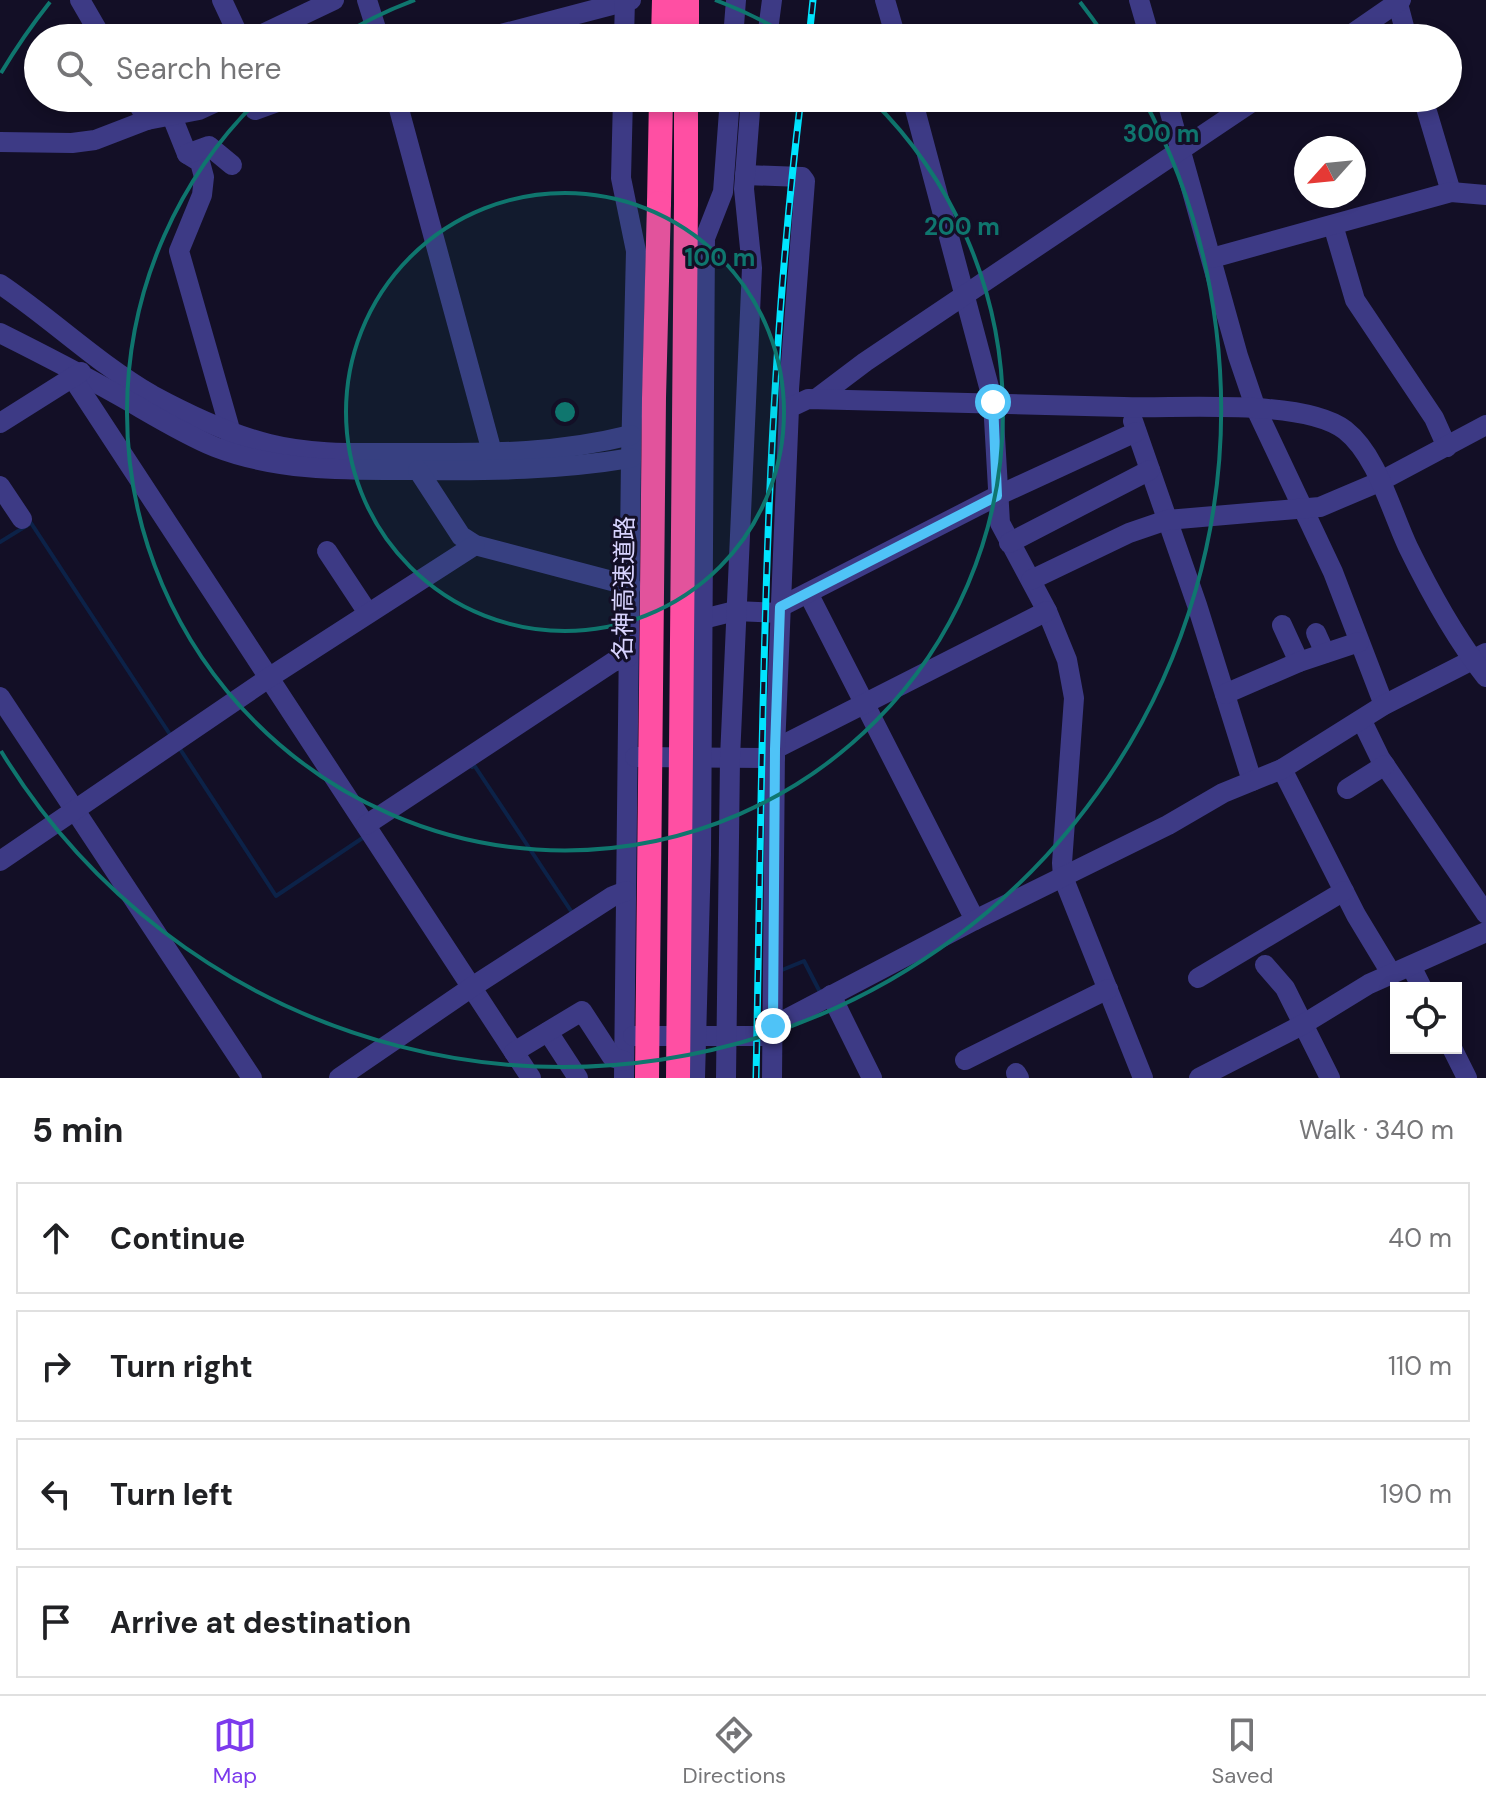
<!DOCTYPE html>
<html lang="en">
<head>
<meta charset="utf-8">
<style>
  body { margin:0; font-family:"DM Sans","Noto Sans JP",sans-serif; background:#f6f6f6; color:#202124 }
  .controls { position:absolute; right:24px; bottom:24px; display:grid; overflow:hidden; border-radius:0px; box-shadow:0 4px 12px #0003 }
  .controls button { width:72px; height:72px; display:grid; place-items:center; padding:0; border:0; border-bottom:2px solid #e0e0e0; background:#fff; color:#202124; font:40px sans-serif }
  .compass { position:absolute; left:1294px; top:136px; width:72px; height:72px; border-radius:50%; background:#fff; box-shadow:0 4px 12px #0003; rotate:243deg }
  .stop { position:absolute; width:24px; height:24px; margin:-18px; border:6px solid #4fc3f7; border-radius:50%; background:#fff }
  .stop.end { background:#4fc3f7; border-color:#fff; box-shadow:0 2px 8px #0008 }
  .list { margin:0; padding:0; list-style:none }
  h2 { display:flex; justify-content:space-between; align-items:center; height:104px; margin:0; padding:0 32px; font-size:34px }
  h2 small { font-size:26px; font-weight:400; color:#757577 }
  .list li { display:grid; grid-template-columns:52px 1fr auto; gap:24px; align-items:center; box-sizing:border-box; height:112px; margin:0 16px 16px; padding:0 16px; border:2px solid #e0e0e0; border-radius:0px }
  .list b { display:block; font-size:30px; white-space:nowrap }
  .list em { font-size:26px; font-style:normal; color:#757577 }
  .icon { flex:none; width:44px; height:44px; fill:none; stroke:currentColor; stroke-width:2; stroke-linecap:round; stroke-linejoin:round }
  .map { position:relative; flex:none; width:1486px; height:1078px; overflow:hidden }
  .search { position:absolute; background:#fff; box-shadow:0 4px 12px #0003; left:24px; right:24px; top:24px; height:88px; display:flex; align-items:center; gap:20px; box-sizing:border-box; padding:0 28px; border-radius:44px; color:#757577; font-size:30px }
  .sheet { height:616px; background:#fff }
  nav { display:flex; justify-content:space-around; align-items:center; box-sizing:border-box; height:112px; border-top:2px solid #e0e0e0; background:#fff; font-size:22px; color:#757577 }
  nav a { display:grid; justify-items:center; gap:4px }
  nav .on { color:#7c3aed }
  .map>svg:first-child { display:block }
  .lines { fill:none; stroke-linecap:round; stroke-linejoin:round }
  .stream { stroke:#0c2248; stroke-width:4 }
  .minor { stroke:#3d3a85; stroke-width:20 }
  .highway { stroke:#ff4fa3; stroke-width:24 }
  .rail-casing { stroke:#00e5ff; stroke-width:7 }
  .rail { stroke:#130f26; stroke-width:4; stroke-dasharray:12; stroke-linecap:butt }
  .highway-bridge { stroke:#ff4fa3; stroke-width:24 }
  .route { stroke:#4fc3f7; stroke-width:10 }
  .ring { fill:none; stroke:#0f766e; stroke-width:4 }
  .labels { text-anchor:middle; stroke-width:6; stroke-linejoin:round; paint-order:stroke }
  .street-label { font-size:24px; fill:#d9d4ff; stroke:#130f26 }
  .centre { fill:#0f766e; stroke:#130f26; stroke-width:4 }
  .ring-label { font-size:24px; text-anchor:middle; font-weight:bold; fill:#0f766e; stroke:#130f26; stroke-width:6; stroke-linejoin:round; paint-order:stroke }
</style>
</head>
<body>
<div class="map">
<svg width="1486" height="1078" viewBox="0 0 1486 1078">
  <rect width="100%" height="100%" fill="#130f26"/>
  <g class="lines">
    <g class="stream">
      <polyline points="0,542 31,523 171,736"/>
      <polyline points="180,749 276,896 364,837"/>
      <polyline points="472,767 474,765 573,914"/>
      <polyline points="782,970 804,961 821,994"/>
    </g>
    <g class="minor">
      <polyline points="80,0 102,38"/>
      <polyline points="222,0 237,32 245,38"/>
      <polyline points="367,0 379,38"/>
      <polyline points="885,0 896,38"/>
      <polyline points="1139,0 1150,38"/>
      <polyline points="1397,0 1407,38"/>
      <polyline points="254,38 334,0"/>
      <polyline points="486,38 631,0"/>
      <polyline points="624,38 625,0"/>
      <polyline points="733,38 736,0"/>
      <polyline points="767,38 772,0"/>
      <polyline points="1346,38 1401,0"/>
      <polyline points="135,98 147,120"/>
      <polyline points="396,98 495,463"/>
      <polyline points="623,98 621,178 636,251 631,458 624,1078"/>
      <polyline points="912,98 993,402 1000,523 1047,611 1067,660 1074,698 1062,863 1063,877 1143,1078"/>
      <polyline points="1166,98 1238,356 1256,409 1333,572 1384,705"/>
      <polyline points="1423,98 1451,192"/>
      <polyline points="255,110 288,98"/>
      <polyline points="171,114 187,154 200,162 204,177 202,195 179,251 231,433 231,440"/>
      <polyline points="0,142 72,143 95,140 147,120 199,110 225,98"/>
      <polyline points="187,154 209,146 232,165"/>
      <polyline points="745,175 802,177 805,181 789,389 789,408"/>
      <polyline points="1333,225 1355,300 1434,418 1447,447"/>
      <polyline points="1212,258 1451,192 1486,195"/>
      <path d="M0,284C52,319 97,363 152,395C189,415 229,434 269,444C313,455 358,453 402,453C484,453 551,455 631,435"/>
      <path d="M0,333C40,353 79,373 118,395C150,413 181,433 215,447C279,472 351,470 419,470C490,471 560,470 631,458"/>
      <polyline points="72,377 531,1078"/>
      <polyline points="816,399 865,362 1258,98"/>
      <polyline points="1133,421 1197,605 1252,781"/>
      <polyline points="0,423 81,372"/>
      <polyline points="418,470 461,536 475,545 631,586"/>
      <polyline points="0,486 22,519"/>
      <polyline points="1009,543 1150,470"/>
      <polyline points="327,551 368,613"/>
      <polyline points="1031,580 1129,533 1167,520 1320,507 1379,482 1486,425"/>
      <polyline points="808,593 975,920"/>
      <polyline points="780,607 997,496 1136,432"/>
      <polyline points="703,619 735,611 779,613"/>
      <polyline points="1282,625 1299,662"/>
      <polyline points="1316,633 1325,653"/>
      <polyline points="1225,694 1299,662 1359,642"/>
      <polyline points="0,697 252,1078"/>
      <polyline points="1362,721 1380,758 1486,914"/>
      <polyline points="775,749 1047,611"/>
      <polyline points="635,757 775,758"/>
      <polyline points="1282,769 1356,915 1391,973"/>
      <polyline points="1347,789 1385,765"/>
      <polyline points="366,825 613,662 628,657"/>
      <polyline points="0,861 270,677 475,545"/>
      <polyline points="1265,965 1285,988 1330,1078"/>
      <polyline points="1411,966 1422,988"/>
      <polyline points="1198,978 1344,891"/>
      <polyline points="831,995 872,1078"/>
      <polyline points="773,1026 975,920 1168,825 1223,793 1282,769 1384,705 1486,653"/>
      <polyline points="548,1032 578,1078"/>
      <polyline points="633,1036 773,1036"/>
      <polyline points="1452,1048 1467,1078"/>
      <polyline points="514,1052 582,1011 612,1057 624,1061"/>
      <polyline points="965,1060 1108,989"/>
      <polyline points="1016,1073 1019,1078"/>
      <polyline points="339,1078 472,987 613,896 626,891"/>
      <polyline points="695,1078 701,855 705,238 723,192 730,98"/>
      <polyline points="726,1078 730,758 752,268 744,189 751,98"/>
      <path d="M772,1078L775,749L789,408L808,399C914,401 1019,404 1124,407C1179,409 1303,398 1345,430C1377,455 1391,511 1408,547C1430,592 1455,638 1486,677"/>
      <polyline points="1199,1078 1302,1025 1369,984 1486,932"/>
    </g>
    <g class="highway">
      <polyline points="663,38 664,0"/>
      <polyline points="687,38 687,0"/>
      <polyline points="659,203 661,98"/>
      <polyline points="686,203 686,98"/>
    </g>
    <defs>
      <g id="rail">
        <polyline points="809,38 813,0"/>
        <path d="M756,1078C763,751 761,423 801,98"/>
      </g>
    </defs>
    <use href="#rail" class="rail-casing"/>
    <use href="#rail" class="rail"/>
    <g class="highway-bridge">
      <polyline points="647,1078 654,398 659,203"/>
      <polyline points="678,1078 686,203"/>
    </g>
  </g>
  <g class="lines">
    <polyline class="route" points="773,1026 775,749 780,607 997,496 993,402"/>
  </g>
  <circle cx="565" cy="412" r="219" fill="#0f766e" fill-opacity=".12"/>
  <g class="ring">
    <circle cx="565" cy="412" r="219"/>
    <path d="M339 37A438 438 0 0 1 415 0M715 0A438 438 0 0 1 791 37M872 100A438 438 0 1 1 258 100"/>
    <path d="M1 73A658 658 0 0 1 50 2M1080 2A658 658 0 0 1 1104 35M1143 98A658 658 0 0 1 1 751"/>
  </g>
  <g class="labels">
    <g class="street-label">
      <text transform="translate(624 588) rotate(-89)" y="8">名神高速道路</text>
    </g>
  </g>
  <circle cx="565" cy="412" r="12" class="centre"/>
  <g class="ring-label">
    <text x="1161" y="142">300 m</text>
    <text x="962" y="235">200 m</text>
    <text x="720" y="266">100 m</text>
  </g>
</svg>
<div class="controls">
<button><svg class="icon" aria-label="locate" viewBox="0 0 24 24"><circle cx="12" cy="12" r="6"/><path d="M12 2v4M12 18v4M2 12h4M18 12h4"/></svg></button>
</div>
<svg class="compass" viewBox="-18 -18 36 36"><path d="M0-13l5 13h-10z" fill="#e53935"/><path d="M0 13l5-13h-10z" fill="#757577"/></svg>
<div class="stop" style="left:993px;top:402px"></div>
<div class="stop end" style="left:773px;top:1026px"></div>
<div class="search"><svg class="icon" aria-label="search" viewBox="0 0 24 24"><circle cx="10" cy="10" r="6"/><path d="M15 15l6 6"/></svg>Search here</div>
</div>
<section class="sheet">
<h2>5 min<small>Walk · 340 m</small></h2>
<ul class="list">
<li><svg class="icon" aria-label="ahead" viewBox="0 0 24 24"><path d="M12 20V5M6 11l6-6 6 6"/></svg><div><b>Continue</b></div><em>40 m</em></li>
<li><svg class="icon" aria-label="right" viewBox="0 0 24 24"><path d="M7 20v-9h11M14 6l5 5-5 5"/></svg><div><b>Turn right</b></div><em>110 m</em></li>
<li><svg class="icon" aria-label="left" viewBox="0 0 24 24"><path d="M17 20v-9H6M10 6l-5 5 5 5"/></svg><div><b>Turn left</b></div><em>190 m</em></li>
<li><svg class="icon" aria-label="arrive" viewBox="0 0 24 24"><path d="M6 21V4h12l-3 4 3 4H6"/></svg><div><b>Arrive at destination</b></div></li>
</ul>
</section>
<nav>
<a class="on"><svg class="icon" aria-label="map" viewBox="0 0 24 24"><path d="M3 6l6-2 6 2 6-2v14l-6 2-6-2-6 2zM9 4v14M15 6v14"/></svg>Map</a>
<a><svg class="icon" aria-label="directions" viewBox="0 0 24 24"><path d="M12 3l9 9-9 9-9-9zM9 14v-3h6M13 9l2 2-2 2"/></svg>Directions</a>
<a><svg class="icon" aria-label="saved" viewBox="0 0 24 24"><path d="M7 4h10v16l-5-4-5 4z"/></svg>Saved</a>
</nav>
</body>
</html>
